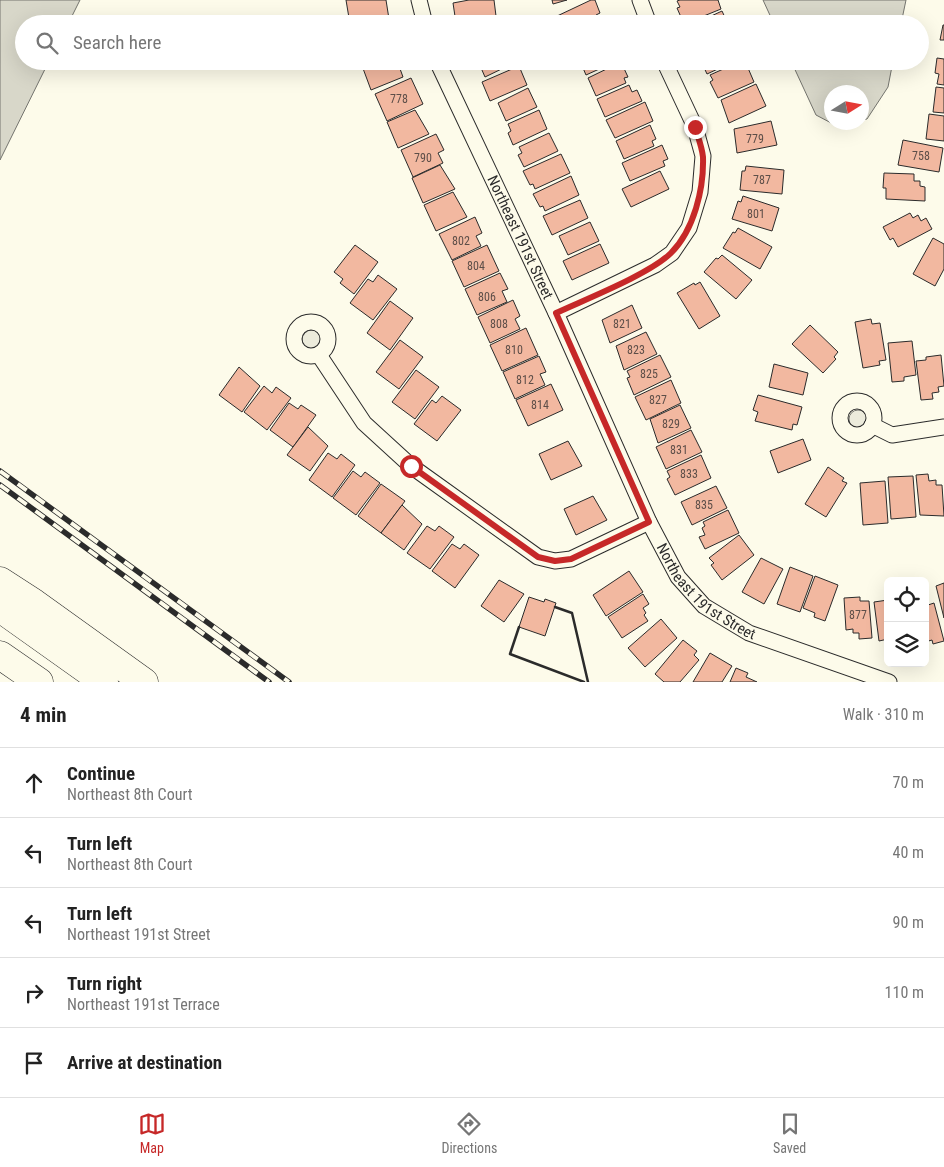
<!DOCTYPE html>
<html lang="en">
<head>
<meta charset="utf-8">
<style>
  body { margin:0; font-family:"Roboto Condensed",sans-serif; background:#f2f2f2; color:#222 }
  .controls { position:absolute; right:15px; bottom:15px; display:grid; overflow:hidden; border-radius:8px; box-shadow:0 5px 20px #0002 }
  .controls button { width:45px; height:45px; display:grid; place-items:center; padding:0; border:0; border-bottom:1px solid #e0e0e0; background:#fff; color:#222; font:25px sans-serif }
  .compass { position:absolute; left:824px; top:85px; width:45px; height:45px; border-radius:50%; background:#fff; box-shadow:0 5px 20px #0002; rotate:79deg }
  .stop { position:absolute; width:15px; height:15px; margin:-11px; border:4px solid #c62828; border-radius:50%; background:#fff }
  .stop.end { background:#c62828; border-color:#fff; box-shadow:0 1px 5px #0008 }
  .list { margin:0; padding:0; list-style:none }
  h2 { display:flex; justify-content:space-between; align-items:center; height:65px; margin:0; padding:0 20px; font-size:21px }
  h2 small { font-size:16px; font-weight:400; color:#767676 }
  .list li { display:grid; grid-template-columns:32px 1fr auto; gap:15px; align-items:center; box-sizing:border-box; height:70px; padding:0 20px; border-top:1px solid #e0e0e0 }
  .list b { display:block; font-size:19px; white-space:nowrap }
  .list p { margin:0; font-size:16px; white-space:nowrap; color:#767676 }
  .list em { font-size:16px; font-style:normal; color:#767676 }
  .icon { flex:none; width:28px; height:28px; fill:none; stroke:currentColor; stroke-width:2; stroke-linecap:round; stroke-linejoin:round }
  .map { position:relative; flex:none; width:944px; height:682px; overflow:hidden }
  .search { position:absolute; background:#fff; box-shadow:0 5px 20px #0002; left:15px; right:15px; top:15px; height:55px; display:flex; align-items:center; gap:12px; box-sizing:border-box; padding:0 18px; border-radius:28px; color:#767676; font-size:19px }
  .sheet { height:415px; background:#fff }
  nav { display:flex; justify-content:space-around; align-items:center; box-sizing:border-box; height:70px; border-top:1px solid #e0e0e0; background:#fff; font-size:14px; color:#767676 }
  nav a { display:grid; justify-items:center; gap:2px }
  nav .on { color:#c62828 }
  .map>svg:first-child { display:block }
  .green { fill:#ecebdb; stroke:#74746e }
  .water { fill:#d8d7c9; stroke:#74746e }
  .building { fill:#f2b8a0; stroke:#2b2b2b }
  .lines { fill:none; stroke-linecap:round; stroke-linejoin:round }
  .minor-casing { stroke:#2b2b2b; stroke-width:17 }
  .motorway-casing { stroke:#2b2b2b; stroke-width:29 }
  .minor { stroke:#fdfbea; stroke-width:15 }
  .motorway { stroke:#fdfbea; stroke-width:28 }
  .rail-casing { stroke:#2b2b2b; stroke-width:5.5 }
  .rail { stroke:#fdfbea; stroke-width:4; stroke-dasharray:11; stroke-linecap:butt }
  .wall { stroke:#2b2b2b; stroke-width:2.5 }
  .route { stroke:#c62828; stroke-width:6 }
  .labels { text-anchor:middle; stroke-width:4; stroke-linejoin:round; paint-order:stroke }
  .number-label { font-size:12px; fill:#5d4e48 }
  .street-label { font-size:15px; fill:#2b2b2b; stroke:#fdfbea }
</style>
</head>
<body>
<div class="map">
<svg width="944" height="682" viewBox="0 0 944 682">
  <rect width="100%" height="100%" fill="#fdfbea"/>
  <g class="green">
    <circle cx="312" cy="340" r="10"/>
    <circle cx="858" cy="419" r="9"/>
  </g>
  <g class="water">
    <polygon points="0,0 80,0 68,24 24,24 24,61 49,61 0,160"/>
    <polygon points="763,0 906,0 901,24 774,24"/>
    <polygon points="791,61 893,61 888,87 867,119 862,120 862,92 832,92 832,122 852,123 837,126 816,115"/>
  </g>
  <g class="building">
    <polygon points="346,0 386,0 389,19 350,24"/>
    <polygon points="469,0 494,0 496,16 456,23 453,3"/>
    <polygon points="552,0 567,0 553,4"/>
    <polygon points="591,0 595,0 600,13 596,15 598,19 588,24 558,24 555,17"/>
    <polygon points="680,0 718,0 721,9 684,24 677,8 680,7 677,1"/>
    <polygon points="722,11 728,24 694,24"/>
    <polygon points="943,25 944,25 944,40 940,40"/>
    <polygon points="937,58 944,59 944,85 937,84 939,74 935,73"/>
    <polygon points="367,61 394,61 396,67 399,66 403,77 371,90 361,63"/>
    <polygon points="478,61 516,61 516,62 485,77"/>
    <polygon points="580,61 617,61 586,75"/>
    <polygon points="701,61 735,61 707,74"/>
    <polygon points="741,61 745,61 754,82 718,98 710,82 713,80 710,75"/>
    <polygon points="621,62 628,77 624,78 626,83 596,96 588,78"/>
    <polygon points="519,66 527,85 490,101 482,82"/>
    <polygon points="411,78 423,104 387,121 375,94"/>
    <polygon points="756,84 766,106 729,123 721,100"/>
    <polygon points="629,85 632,92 637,90 642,101 605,117 597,99"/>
    <polygon points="936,87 944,88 944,113 933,112"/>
    <polygon points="528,88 537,107 506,121 498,103"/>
    <polygon points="645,102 653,121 615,138 606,120"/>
    <polygon points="415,110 429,134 398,148 387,122"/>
    <polygon points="539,110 547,129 513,145 508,133 511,131 508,124"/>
    <polygon points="929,114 944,116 944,141 926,139"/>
    <polygon points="771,121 777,145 737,153 734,129"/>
    <polygon points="650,125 656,139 652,141 654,146 624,159 616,141"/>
    <polygon points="549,133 558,151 524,167 518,155 522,153 519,147"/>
    <polygon points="436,134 444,150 438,153 443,163 413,177 401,150"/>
    <polygon points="903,140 943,148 939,172 898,165"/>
    <polygon points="662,145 668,159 663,161 665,166 630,181 622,163"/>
    <polygon points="561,154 570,173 535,189 533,184 530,185 523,171"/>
    <polygon points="440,165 455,189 423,203 412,178"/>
    <polygon points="746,166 784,170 782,194 740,190 742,171 745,171"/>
    <polygon points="660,171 669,189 631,207 622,189"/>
    <polygon points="884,173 914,174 914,181 920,181 920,186 925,187 925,201 886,199 886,188 883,188"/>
    <polygon points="571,176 579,195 545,211 543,206 540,207 533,194"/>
    <polygon points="453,192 467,217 436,231 424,205"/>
    <polygon points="743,196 779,208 772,231 732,219 738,201 741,202"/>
    <polygon points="580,200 588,218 552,235 543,216"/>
    <polygon points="910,213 913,218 918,215 921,221 926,218 932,229 898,247 893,238 890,240 883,227"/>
    <polygon points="475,217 482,233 476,236 481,246 452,260 439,234"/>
    <polygon points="590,222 599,241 568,255 559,236"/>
    <polygon points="738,228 772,247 760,269 723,248 733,232 735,233"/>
    <polygon points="933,238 944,244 944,269 935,286 913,274"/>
    <polygon points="600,244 609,263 572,280 563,261"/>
    <polygon points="355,245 378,262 354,294 340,283 343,279 334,272"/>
    <polygon points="487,245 499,271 464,287 452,261"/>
    <polygon points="722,255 752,280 736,299 704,272 716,258 718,259"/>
    <polygon points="500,273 508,289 502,291 507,302 477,315 465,289"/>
    <polygon points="378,275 397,289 373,320 350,303 368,279 373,282"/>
    <polygon points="700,282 720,316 699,329 677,293 694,283 695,285"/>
    <polygon points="513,300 520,316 515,319 520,329 490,343 478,317"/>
    <polygon points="390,301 413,318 390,350 367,333"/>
    <polygon points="632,305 642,328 610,343 602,320"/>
    <polygon points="871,319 872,324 880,323 886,360 879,361 880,365 863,368 855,322"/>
    <polygon points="810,325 838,352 834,357 836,359 823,373 792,344"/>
    <polygon points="526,328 538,355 502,371 490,345"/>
    <polygon points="646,332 657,354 624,370 616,346"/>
    <polygon points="400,340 423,357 399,389 376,372"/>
    <polygon points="912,341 916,375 904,377 904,381 892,382 888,343"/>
    <polygon points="660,355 671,377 634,395 627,378 630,377 627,371"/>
    <polygon points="941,355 944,386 938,387 939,392 932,393 933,399 921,400 916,361 926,360 926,357"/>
    <polygon points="539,356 546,372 540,374 545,385 515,399 503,372"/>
    <polygon points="774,364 808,373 803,395 769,387"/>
    <polygon points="239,367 260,386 242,412 219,395"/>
    <polygon points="416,370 439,387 415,419 392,402"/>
    <polygon points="671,380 681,403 646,420 635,397"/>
    <polygon points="551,384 563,410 528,426 516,400"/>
    <polygon points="264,386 272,393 276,387 291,398 267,430 244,412"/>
    <polygon points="758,395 802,407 797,425 793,424 792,430 755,421 758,412 753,410"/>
    <polygon points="442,396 461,410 437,441 414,424 432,400 436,403"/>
    <polygon points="289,403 298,409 301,405 316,415 293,447 270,430"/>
    <polygon points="680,405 691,428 658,443 650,419"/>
    <polygon points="308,427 328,446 310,471 287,455"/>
    <polygon points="691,430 702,452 666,469 656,447"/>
    <polygon points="803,439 811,460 778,473 770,451"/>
    <polygon points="568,441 582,466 551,480 539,454"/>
    <polygon points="328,453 337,459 341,454 355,465 332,497 309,480"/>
    <polygon points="701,455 711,478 675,495 667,479 670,477 667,471"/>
    <polygon points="828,467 844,478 842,481 847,483 826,517 805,504"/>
    <polygon points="353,471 361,477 365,472 380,483 356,515 333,498"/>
    <polygon points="928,474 929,481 936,480 936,485 942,485 944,516 920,515 916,475"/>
    <polygon points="913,476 916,517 891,519 888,477"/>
    <polygon points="885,481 888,523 863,525 860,483"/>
    <polygon points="381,484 405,501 381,533 358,516"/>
    <polygon points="716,486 727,508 692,525 681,502"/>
    <polygon points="593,496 607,520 576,535 564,509"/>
    <polygon points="402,505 422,524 404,550 381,533"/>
    <polygon points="728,510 739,533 705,549 699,537 705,535 702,528 705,526 703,522"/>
    <polygon points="427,526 435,531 439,526 454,537 430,569 407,553"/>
    <polygon points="739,535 754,555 722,580 711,565 714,563 709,558"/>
    <polygon points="452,544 460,549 464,544 479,555 455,588 432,571"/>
    <polygon points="761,558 783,569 764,604 742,592"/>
    <polygon points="790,567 813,576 800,612 777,604"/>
    <polygon points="629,571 643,592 606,616 593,595"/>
    <polygon points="815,576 838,585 825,621 814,617 815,613 803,608"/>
    <polygon points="499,580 524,594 504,622 481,606"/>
    <polygon points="944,583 944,618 936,586"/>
    <polygon points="643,594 649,604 643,608 646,613 644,615 648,621 622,638 608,617"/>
    <polygon points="529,597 544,602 545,599 556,603 545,636 519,627"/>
    <polygon points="860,597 860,601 869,601 872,638 859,639 859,633 853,633 853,629 846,630 844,598"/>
    <polygon points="888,600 888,639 879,641 874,602"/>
    <polygon points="934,603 944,641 933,644 932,640 925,642 925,606"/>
    <polygon points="661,619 677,638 645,667 628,648"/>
    <polygon points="683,640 697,651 694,655 699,660 680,682 664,682 655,674"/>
    <polygon points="710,653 732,666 722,682 693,682"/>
    <polygon points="736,668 748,673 746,677 757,682 730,682"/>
  </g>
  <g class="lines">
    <defs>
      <g id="minor">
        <polyline points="419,0 425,24"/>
        <polyline points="640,0 649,24"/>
        <path id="s1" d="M437,61L556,313L649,522L678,577L704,606L749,633L889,682"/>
        <polyline points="556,313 655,265 672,253 689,228 700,192 703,156 695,127 664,61"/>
        <circle cx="311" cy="339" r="17"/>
        <polyline points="319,355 364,423 411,466 538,557 555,561 571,559 649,522"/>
        <circle cx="857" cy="418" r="17"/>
        <polyline points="872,425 892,435 944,427"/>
      </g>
      <g id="motorway">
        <polyline points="0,581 34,603 144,682"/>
        <polyline points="0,608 104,682"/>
        <polyline points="0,655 39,682"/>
      </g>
    </defs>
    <use href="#minor" class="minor-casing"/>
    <use href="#motorway" class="motorway-casing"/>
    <use href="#minor" class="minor"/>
    <use href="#motorway" class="motorway"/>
    <defs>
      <g id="rail">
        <polyline points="0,471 289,682"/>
        <polyline points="0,485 269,682"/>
      </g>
    </defs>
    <use href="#rail" class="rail-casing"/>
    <use href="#rail" class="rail"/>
    <g class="wall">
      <polyline points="555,607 572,613 588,682"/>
      <polyline points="519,627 510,654 584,682"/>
    </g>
  </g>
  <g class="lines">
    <path class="route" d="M411,466L538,557L555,561L571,559L649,522L556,313C586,299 650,274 671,253C694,230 704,189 703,157C702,147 698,137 695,127"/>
  </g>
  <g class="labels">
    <g class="number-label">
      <text x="399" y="103">778</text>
      <text x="755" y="143">779</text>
      <text x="921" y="160">758</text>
      <text x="423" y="162">790</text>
      <text x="762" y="184">787</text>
      <text x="756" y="218">801</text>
      <text x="461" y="245">802</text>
      <text x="476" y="270">804</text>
      <text x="487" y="301">806</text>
      <text x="499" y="328">808</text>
      <text x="622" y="328">821</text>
      <text x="514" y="354">810</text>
      <text x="636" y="354">823</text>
      <text x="649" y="378">825</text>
      <text x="525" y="384">812</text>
      <text x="658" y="404">827</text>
      <text x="540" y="409">814</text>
      <text x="671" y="428">829</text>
      <text x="679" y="454">831</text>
      <text x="689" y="478">833</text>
      <text x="704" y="509">835</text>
      <text x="858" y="619">877</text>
    </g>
    <g class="street-label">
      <text dy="5" stroke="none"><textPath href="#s1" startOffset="195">Northeast 191st Street</textPath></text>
      <text dy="5" stroke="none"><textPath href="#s1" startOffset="600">Northeast 191st Street</textPath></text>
    </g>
  </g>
</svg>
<div class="controls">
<button><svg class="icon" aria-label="locate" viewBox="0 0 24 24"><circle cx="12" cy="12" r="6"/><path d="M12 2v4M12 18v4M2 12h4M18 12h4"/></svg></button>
<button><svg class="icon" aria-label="layers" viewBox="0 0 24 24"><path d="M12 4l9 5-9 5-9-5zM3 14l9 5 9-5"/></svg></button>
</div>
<svg class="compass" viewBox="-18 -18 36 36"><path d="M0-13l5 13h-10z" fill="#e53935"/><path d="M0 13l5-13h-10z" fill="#767676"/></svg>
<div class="stop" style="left:411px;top:466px"></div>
<div class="stop end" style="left:695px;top:127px"></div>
<div class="search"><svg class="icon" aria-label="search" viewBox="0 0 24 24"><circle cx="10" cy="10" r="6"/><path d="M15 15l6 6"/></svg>Search here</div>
</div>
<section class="sheet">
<h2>4 min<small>Walk · 310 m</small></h2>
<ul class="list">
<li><svg class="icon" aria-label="ahead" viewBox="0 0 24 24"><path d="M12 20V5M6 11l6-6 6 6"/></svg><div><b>Continue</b><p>Northeast 8th Court</p></div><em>70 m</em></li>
<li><svg class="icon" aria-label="left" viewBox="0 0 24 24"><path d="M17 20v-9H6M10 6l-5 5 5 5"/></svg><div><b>Turn left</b><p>Northeast 8th Court</p></div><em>40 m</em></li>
<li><svg class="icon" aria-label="left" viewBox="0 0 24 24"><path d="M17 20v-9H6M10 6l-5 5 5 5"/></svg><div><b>Turn left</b><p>Northeast 191st Street</p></div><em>90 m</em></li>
<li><svg class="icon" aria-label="right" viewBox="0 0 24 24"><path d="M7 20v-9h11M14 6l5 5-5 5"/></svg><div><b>Turn right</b><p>Northeast 191st Terrace</p></div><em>110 m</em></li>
<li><svg class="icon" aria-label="arrive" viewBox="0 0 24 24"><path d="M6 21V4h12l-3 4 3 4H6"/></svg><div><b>Arrive at destination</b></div></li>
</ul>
</section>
<nav>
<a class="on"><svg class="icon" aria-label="map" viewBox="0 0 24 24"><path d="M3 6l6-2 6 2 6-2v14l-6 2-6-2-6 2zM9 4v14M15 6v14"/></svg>Map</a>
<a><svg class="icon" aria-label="directions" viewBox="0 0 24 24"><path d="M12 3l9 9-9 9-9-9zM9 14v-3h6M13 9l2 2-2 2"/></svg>Directions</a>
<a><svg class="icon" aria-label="saved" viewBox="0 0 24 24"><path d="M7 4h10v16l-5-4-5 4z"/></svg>Saved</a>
</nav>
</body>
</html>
